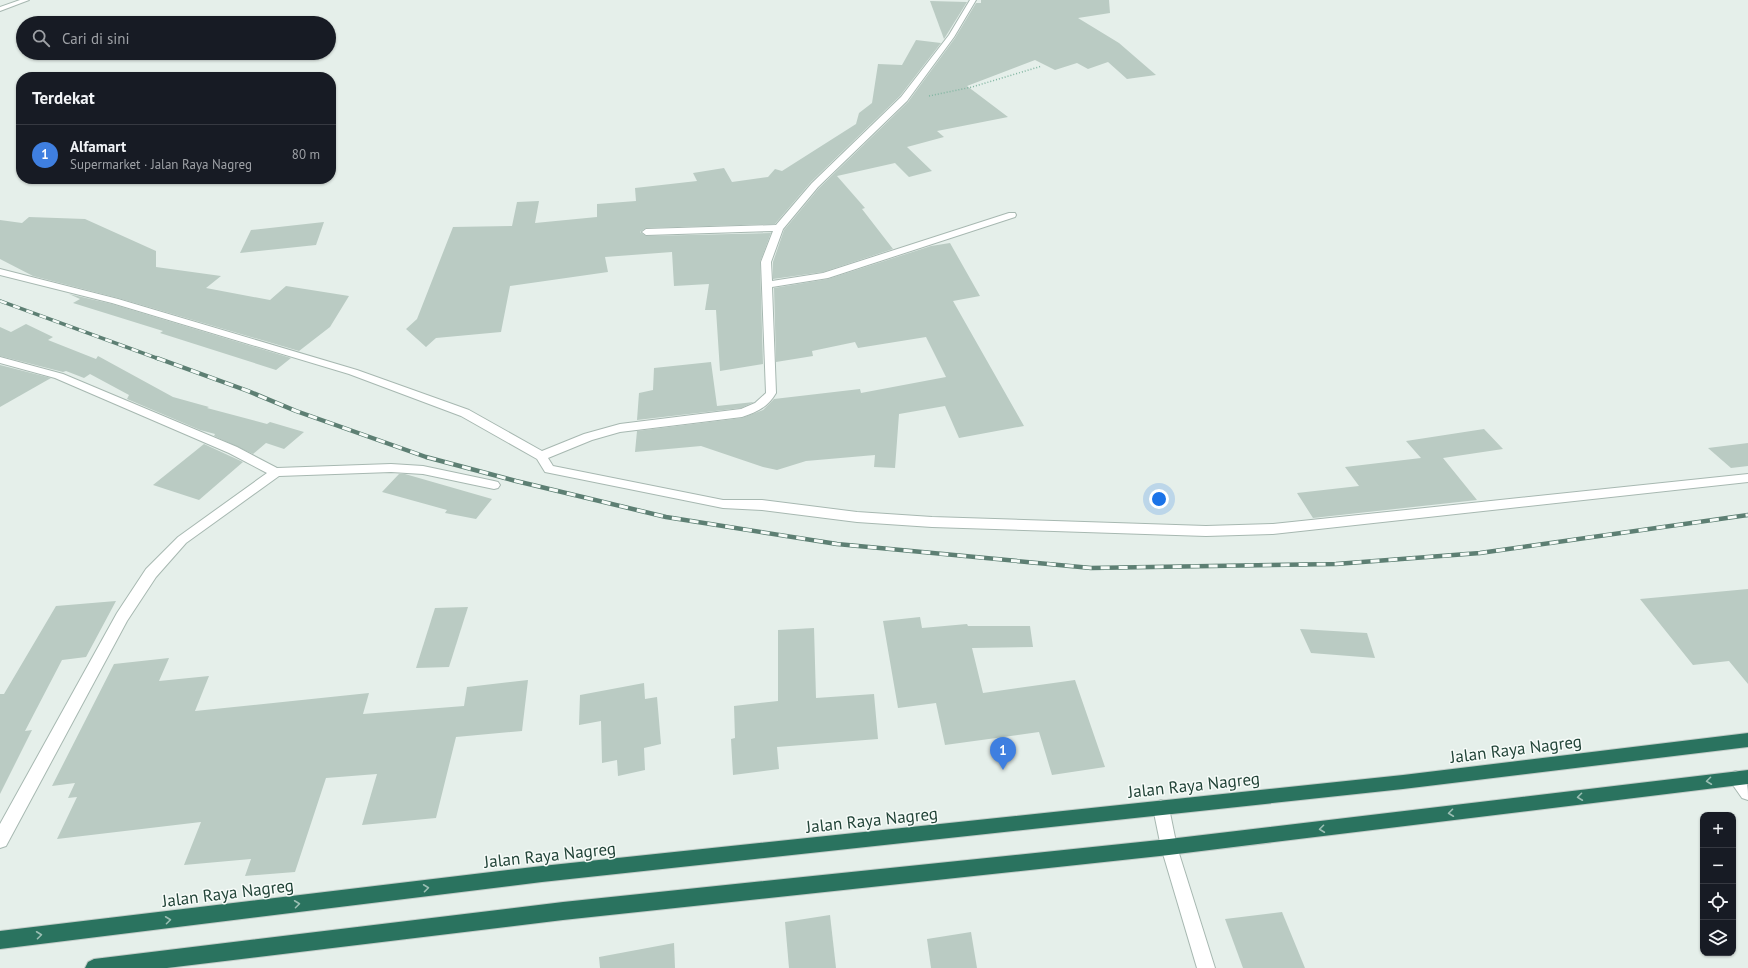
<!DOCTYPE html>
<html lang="id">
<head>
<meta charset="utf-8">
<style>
  body { margin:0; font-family:"PT Sans",sans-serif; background:#242831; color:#f1f3f6 }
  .controls { position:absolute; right:12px; bottom:12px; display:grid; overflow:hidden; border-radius:8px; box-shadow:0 1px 3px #0004 }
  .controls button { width:36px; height:36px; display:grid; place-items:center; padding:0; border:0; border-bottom:1px solid #363941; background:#171b24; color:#f1f3f6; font:20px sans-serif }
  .you { position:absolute; left:1159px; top:499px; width:14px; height:14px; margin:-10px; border:3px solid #fff; border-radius:50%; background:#1a73e8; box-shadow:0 0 0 6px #1a73e833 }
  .badge { display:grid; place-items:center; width:26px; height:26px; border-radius:50%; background:#ff7154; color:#fff; font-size:13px; font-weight:700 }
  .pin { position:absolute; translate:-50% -33px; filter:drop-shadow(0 1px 2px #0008) }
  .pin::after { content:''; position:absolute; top:21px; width:14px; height:12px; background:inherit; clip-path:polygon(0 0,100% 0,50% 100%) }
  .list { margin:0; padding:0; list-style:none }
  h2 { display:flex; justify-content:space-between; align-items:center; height:52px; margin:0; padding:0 16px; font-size:17px }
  h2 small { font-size:13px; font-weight:400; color:#9ea1a6 }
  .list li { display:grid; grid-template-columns:26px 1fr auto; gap:12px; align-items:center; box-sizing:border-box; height:60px; padding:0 16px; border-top:1px solid #363941 }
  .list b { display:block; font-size:15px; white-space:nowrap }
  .list p { margin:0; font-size:13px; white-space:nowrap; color:#9ea1a6 }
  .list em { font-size:13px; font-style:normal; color:#9ea1a6 }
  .icon { flex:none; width:22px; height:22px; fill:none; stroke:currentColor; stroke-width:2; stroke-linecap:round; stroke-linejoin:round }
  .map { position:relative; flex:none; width:1748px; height:968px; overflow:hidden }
  .search { position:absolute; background:#171b24; box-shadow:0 1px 3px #0004; left:16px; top:16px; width:320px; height:44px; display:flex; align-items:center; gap:10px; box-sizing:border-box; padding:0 14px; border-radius:22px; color:#9ea1a6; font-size:15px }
  .panel { position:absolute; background:#171b24; box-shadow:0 1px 3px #0004; left:16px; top:72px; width:320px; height:112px; border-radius:16px }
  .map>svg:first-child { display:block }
  .building { fill:#bacbc3 }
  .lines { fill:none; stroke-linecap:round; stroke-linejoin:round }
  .minor-casing { stroke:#a7b8b1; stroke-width:2 }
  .highway-casing { stroke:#c1cbc7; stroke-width:2 }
  .path { stroke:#82b6a2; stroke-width:1.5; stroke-dasharray:1 2; stroke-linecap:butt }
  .minor { fill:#fff; fill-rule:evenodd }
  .highway { fill:#2a735f; fill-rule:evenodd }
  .rail-far1-casing { stroke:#5d7f73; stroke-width:3.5 }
  .rail-casing { stroke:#5d7f73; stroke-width:4.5 }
  .rail-far1 { stroke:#f6fbf8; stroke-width:2.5; stroke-dasharray:7; stroke-linecap:butt }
  .rail { stroke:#f6fbf8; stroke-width:3; stroke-dasharray:9; stroke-linecap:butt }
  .oneway { stroke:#9abeb3 }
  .labels { text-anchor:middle; stroke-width:3; stroke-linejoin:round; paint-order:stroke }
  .near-street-label { font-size:17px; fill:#224438; stroke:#f6fbf8 }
</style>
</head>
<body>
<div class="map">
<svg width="1748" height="968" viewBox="0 0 1748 968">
  <rect width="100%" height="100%" fill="#e5efea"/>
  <g class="building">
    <polygon points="981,0 1109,0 1110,13 1078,18 1119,43 1156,75 1127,79 1108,62 1088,69 1077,63 1055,70 1035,60 967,86 1008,117 937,131 944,137 907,147 932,171 909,177 895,163 837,176 865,208 862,209 893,249 823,272 773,279 773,262 784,230 819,188 908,102 955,38 976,3 981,3"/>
    <polygon points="930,1 967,2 944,39"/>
    <polygon points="916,40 941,43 900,96 811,182 775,224 646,228 640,232 646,236 771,233 760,262 763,364 720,371 716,310 705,310 709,284 674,286 672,252 605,257 608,272 510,286 501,332 436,338 426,347 406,329 417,319 453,227 512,226 517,202 539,201 535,223 597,217 597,204 636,201 635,188 697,181 693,173 724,168 732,182 768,177 775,169 782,171 856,124 859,113 872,103 878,64 902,65"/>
    <polygon points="29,217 85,219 156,251 156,267 221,276 206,288 270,300 286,286 349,296 330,327 299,351 118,298 33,276 0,259 0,220 22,223"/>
    <polygon points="324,222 316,245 240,253 251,230"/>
    <polygon points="950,243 980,296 953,301 1024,426 959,438 945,406 899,414 895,468 874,467 875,455 806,461 777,470 763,467 701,446 635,452 637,431 742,418 763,410 774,399 860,389 861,393 946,377 926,337 858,348 855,342 812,351 813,356 776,362 774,288 828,279 931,246"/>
    <polygon points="69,294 112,304 291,358 276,370 160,333 163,331 73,303 80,299"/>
    <polygon points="26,324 53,337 48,340 96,359 98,356 173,397 209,407 207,408 267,424 270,422 304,432 284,449 266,443 253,454 214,436 215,434 200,430 127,399 129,395 90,374 84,378 66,371 63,372 0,356 0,327 11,332"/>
    <polygon points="711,362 717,406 754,402 741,408 637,420 639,393 653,390 654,368"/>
    <polygon points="0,365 51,378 0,407"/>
    <polygon points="1484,429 1503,449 1443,458 1477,500 1313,518 1297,493 1359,486 1345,467 1421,458 1406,441"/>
    <polygon points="1748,443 1748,466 1731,468 1708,448"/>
    <polygon points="204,444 243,462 199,500 153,485"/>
    <polygon points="399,474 405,474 492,499 476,519 445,513 447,510 382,492"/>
    <polygon points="1748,589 1748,684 1729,661 1693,665 1640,599"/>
    <polygon points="116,601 86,657 62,660 25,731 32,730 0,794 0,694 4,694 56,606"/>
    <polygon points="468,607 449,667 416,668 435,608"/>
    <polygon points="920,617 922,628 967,624 968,626 1030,626 1033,647 972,648 983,693 1075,680 1105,767 1052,775 1039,732 945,745 936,703 898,708 883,621"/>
    <polygon points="814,628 816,698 874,694 878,739 777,747 779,769 733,775 731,739 735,738 734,706 778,701 778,630"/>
    <polygon points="1300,629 1367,633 1375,658 1311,653"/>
    <polygon points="169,658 159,681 209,676 195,711 369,693 363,714 464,706 467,687 528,680 522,731 456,737 436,818 362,825 377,774 326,778 295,872 245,876 251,859 184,865 201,822 57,839 77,797 68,798 75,783 52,786 114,664"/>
    <polygon points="644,683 645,699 657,697 661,744 644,748 645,770 618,776 617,760 602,763 601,721 579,725 580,695"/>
    <polygon points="1282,912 1305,968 1243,968 1225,919"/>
    <polygon points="830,915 836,968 789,968 785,922"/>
    <polygon points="971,932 977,968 931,968 927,939"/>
    <polygon points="674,943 675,968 600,968 599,957"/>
  </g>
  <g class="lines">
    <defs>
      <g id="minor">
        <polygon points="20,0 29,0 0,11 0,7"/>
        <path d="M970,0H976L954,37L907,101L818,187L783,229L771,262L772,281L823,273L1009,213H1015L1016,215L1015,217L828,278L772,287L776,393C768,407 757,412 742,417L620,432L592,440L548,458L553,466L723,500H762L857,512L932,517L1206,526L1273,524L1748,474V482L1273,534L1206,536L932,527L857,522L762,510L723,508L545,472L537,459L461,416L349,374L112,303L0,275V269L118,299L357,370L469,410L542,451L584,434L620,424L741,409L755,403L766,393L761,262L773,231L646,235L642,232L646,229L776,225L812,183L901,97L949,35Z"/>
        <polygon points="0,357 63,374 237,447 277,468 391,464 423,466 494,481 498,482 500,485 498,488 494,489 423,474 391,472 279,476 186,543 156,577 127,621 6,846 0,848 0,824 117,613 146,569 178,537 267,473 229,453 55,378 0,363"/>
        <path d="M1736,771C1748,776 1748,788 1748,800L1742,798L1728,778L1731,773Z"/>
        <polygon points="1161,800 1167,803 1169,808 1177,847 1215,968 1197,968 1161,847 1153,808 1155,803"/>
      </g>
      <g id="highway">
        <polygon points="1748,733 1748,747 1403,789 542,882 0,949 0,931 542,866 1403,775"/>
        <polygon points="1748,770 1748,784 1169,855 563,920 167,968 85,968 88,962 94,959 563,902 1169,839"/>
      </g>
    </defs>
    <use href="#minor" class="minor-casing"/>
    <use href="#highway" class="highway-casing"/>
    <polyline class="path" points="929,96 972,87 1042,66"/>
    <use href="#minor" class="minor"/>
    <use href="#highway" class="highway"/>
    <defs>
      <polyline id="rail-far1" points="0,301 159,359"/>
      <polyline id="rail" points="157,358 248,391 296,411 426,457 516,481 666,517 837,544 1091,568 1336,564 1480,553 1748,515"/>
    </defs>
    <use href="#rail-far1" class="rail-far1-casing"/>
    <use href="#rail" class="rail-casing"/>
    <use href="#rail-far1" class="rail-far1"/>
    <use href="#rail" class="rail"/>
  </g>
  <defs><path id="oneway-chevron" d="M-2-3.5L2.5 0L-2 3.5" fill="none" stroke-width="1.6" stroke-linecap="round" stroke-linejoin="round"/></defs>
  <g class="oneway">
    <use href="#oneway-chevron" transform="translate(1709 781) rotate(173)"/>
    <use href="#oneway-chevron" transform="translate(1580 797) rotate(173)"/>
    <use href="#oneway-chevron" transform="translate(1451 813) rotate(173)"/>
    <use href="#oneway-chevron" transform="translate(1322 829) rotate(173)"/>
    <use href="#oneway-chevron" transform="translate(426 888) rotate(-7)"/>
    <use href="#oneway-chevron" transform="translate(297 904) rotate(-7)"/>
    <use href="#oneway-chevron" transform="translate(168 920) rotate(-7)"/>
    <use href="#oneway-chevron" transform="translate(39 935) rotate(-7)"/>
  </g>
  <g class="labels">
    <g class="near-street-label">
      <text transform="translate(1516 749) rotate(-7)" y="6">Jalan Raya Nagreg</text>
      <text transform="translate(1194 785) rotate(-6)" y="6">Jalan Raya Nagreg</text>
      <text transform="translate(872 820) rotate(-6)" y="6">Jalan Raya Nagreg</text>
      <text transform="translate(550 855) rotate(-6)" y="6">Jalan Raya Nagreg</text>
      <text transform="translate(228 893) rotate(-7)" y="6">Jalan Raya Nagreg</text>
    </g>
  </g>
</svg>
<div class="controls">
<button>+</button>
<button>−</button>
<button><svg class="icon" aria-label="locate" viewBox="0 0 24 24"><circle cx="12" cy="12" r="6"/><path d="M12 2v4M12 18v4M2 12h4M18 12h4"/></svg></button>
<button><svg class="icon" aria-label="layers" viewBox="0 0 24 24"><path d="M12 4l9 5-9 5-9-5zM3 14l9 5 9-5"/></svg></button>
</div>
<div class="you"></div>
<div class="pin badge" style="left:1003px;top:770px;background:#3f7fe0">1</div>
<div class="search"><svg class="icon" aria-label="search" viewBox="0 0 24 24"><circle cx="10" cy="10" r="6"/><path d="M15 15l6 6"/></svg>Cari di sini</div>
<section class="panel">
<h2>Terdekat<small></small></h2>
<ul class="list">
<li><span class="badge" style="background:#3f7fe0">1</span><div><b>Alfamart</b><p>Supermarket · Jalan Raya Nagreg</p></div><em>80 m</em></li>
</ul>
</section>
</div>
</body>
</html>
